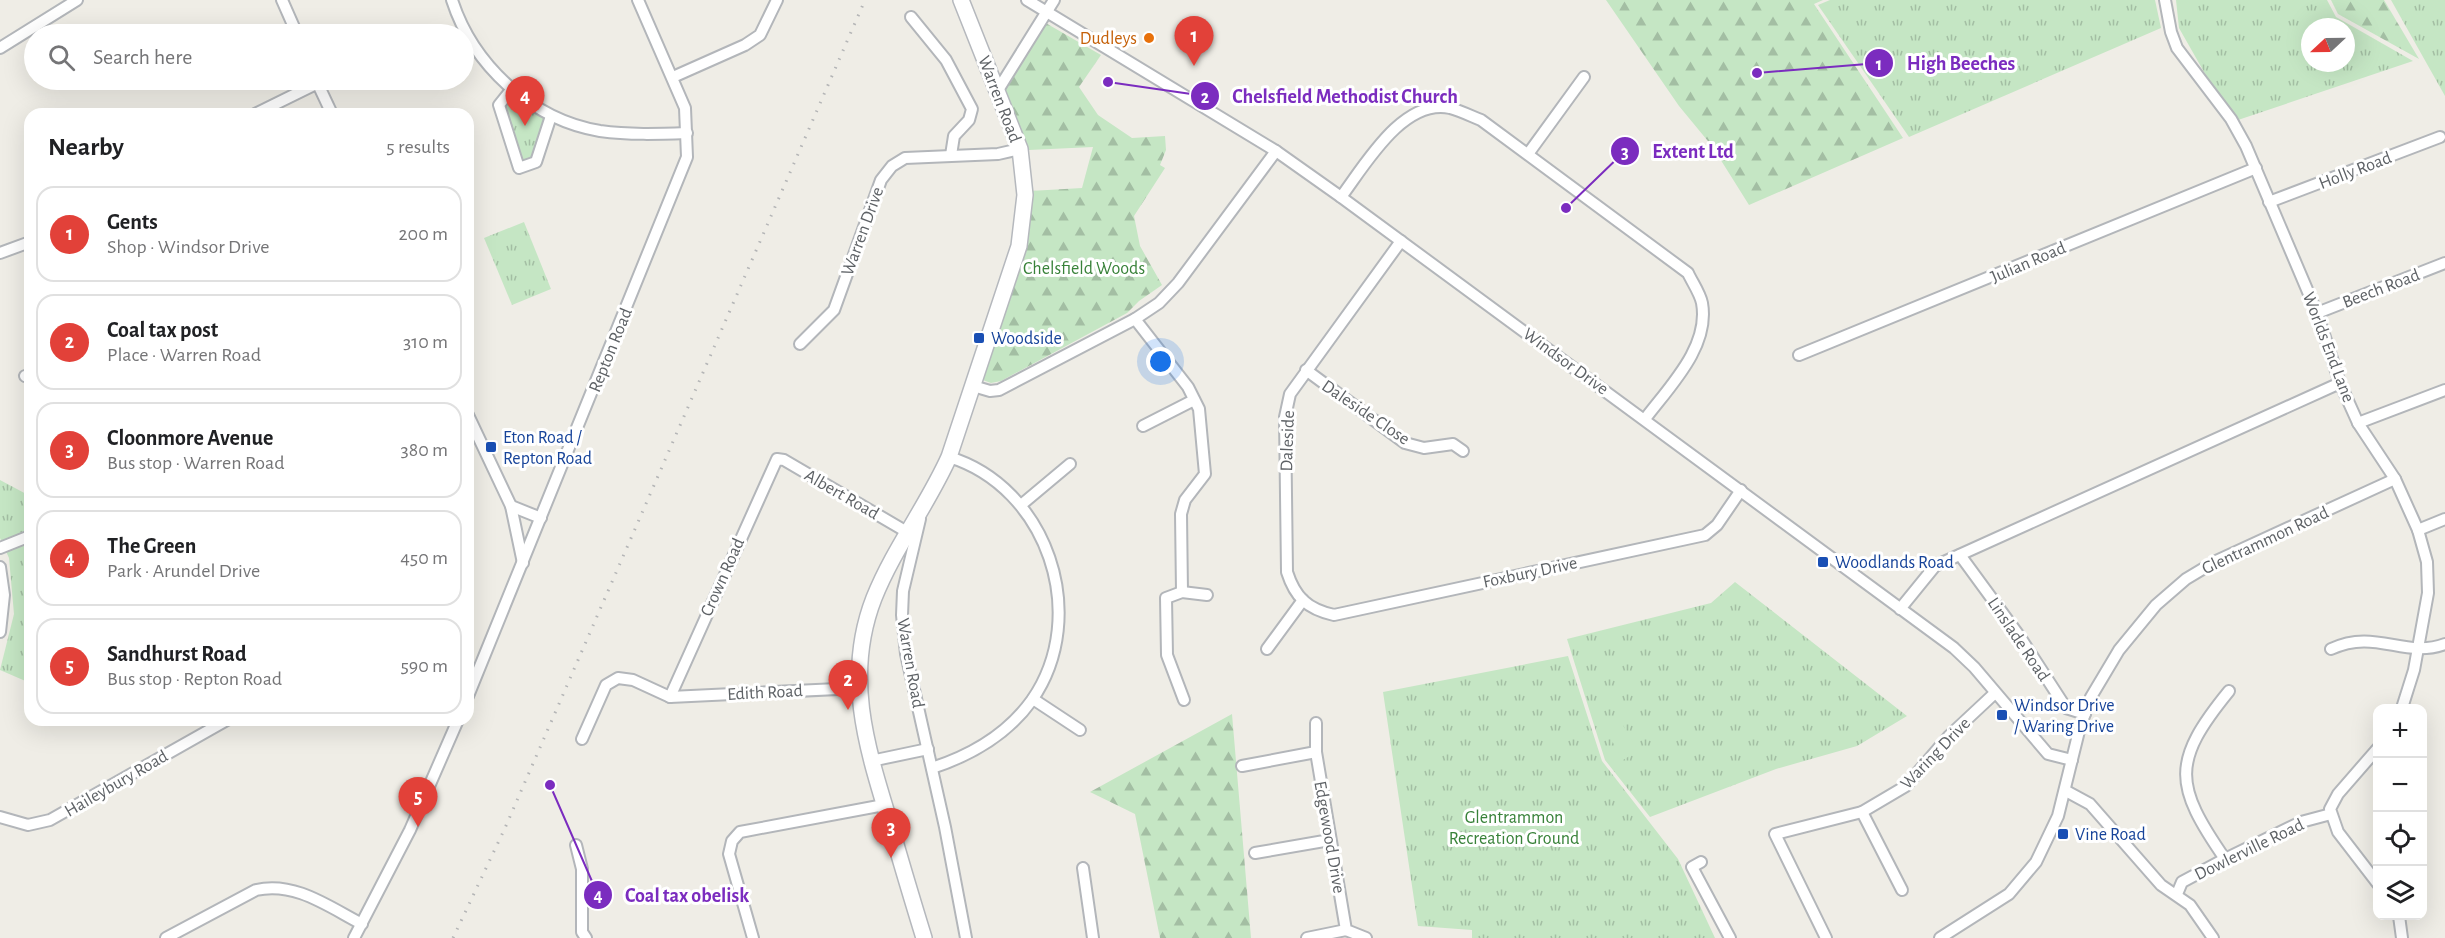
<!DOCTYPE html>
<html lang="en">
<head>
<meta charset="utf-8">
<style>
  body { margin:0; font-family:"Alegreya Sans",sans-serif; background:#f6f6f6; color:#202124 }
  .controls { position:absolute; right:18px; bottom:18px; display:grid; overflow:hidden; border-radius:12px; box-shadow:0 6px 24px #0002 }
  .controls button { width:54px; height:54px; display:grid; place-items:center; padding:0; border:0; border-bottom:2px solid #e0e0e0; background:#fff; color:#202124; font:30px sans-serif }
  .compass { position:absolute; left:2301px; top:18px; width:54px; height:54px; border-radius:50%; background:#fff; box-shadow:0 6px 24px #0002; rotate:248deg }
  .you { position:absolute; left:1161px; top:362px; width:21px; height:21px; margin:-15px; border:4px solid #fff; border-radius:50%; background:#1a73e8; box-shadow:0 0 0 9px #1a73e833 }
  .badge { display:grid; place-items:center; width:39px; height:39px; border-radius:50%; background:#e24139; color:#fff; font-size:20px; font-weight:700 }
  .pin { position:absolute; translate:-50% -50px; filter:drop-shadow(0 2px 3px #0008) }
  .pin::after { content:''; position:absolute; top:32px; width:21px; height:18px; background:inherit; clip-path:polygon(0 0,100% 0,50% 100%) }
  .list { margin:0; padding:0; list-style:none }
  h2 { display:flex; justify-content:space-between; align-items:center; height:78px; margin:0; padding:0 24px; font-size:26px }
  h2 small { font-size:20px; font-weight:400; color:#757577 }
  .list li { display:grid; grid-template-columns:39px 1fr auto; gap:18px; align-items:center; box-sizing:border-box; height:96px; margin:0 12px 12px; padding:0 12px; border:2px solid #e0e0e0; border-radius:18px }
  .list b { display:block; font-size:22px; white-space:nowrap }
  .list p { margin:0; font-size:20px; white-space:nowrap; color:#757577 }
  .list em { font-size:20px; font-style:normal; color:#757577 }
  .icon { flex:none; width:33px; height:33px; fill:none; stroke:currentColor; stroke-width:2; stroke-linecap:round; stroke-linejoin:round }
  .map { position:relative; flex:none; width:2445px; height:938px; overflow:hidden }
  .search { position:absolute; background:#fff; box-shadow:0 6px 24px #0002; left:24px; top:24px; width:450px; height:66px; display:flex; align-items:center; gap:15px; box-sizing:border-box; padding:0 21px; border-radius:33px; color:#757577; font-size:22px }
  .panel { position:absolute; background:#fff; box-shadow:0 6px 24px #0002; left:24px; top:108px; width:450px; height:618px; border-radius:18px }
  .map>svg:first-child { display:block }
  .grass { fill:url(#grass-tufts); fill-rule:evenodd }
  .forest { fill:url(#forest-firs) }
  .garden { fill:#c5e6c4 }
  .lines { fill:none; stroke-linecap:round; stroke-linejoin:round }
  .street-casing { stroke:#b3b6ba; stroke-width:14 }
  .secondary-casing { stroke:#b5b8bd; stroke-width:18 }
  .street { stroke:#fff; stroke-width:10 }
  .secondary { stroke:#fff; stroke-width:15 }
  .rail { stroke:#b4b5b6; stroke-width:3; stroke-dasharray:1.5 8; stroke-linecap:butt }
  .food-dot { fill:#e8710a; stroke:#fff; stroke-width:2 }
  .transit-dot { fill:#1a4fb4; stroke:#fff; stroke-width:2 }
  .labels { text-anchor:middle; stroke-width:6; stroke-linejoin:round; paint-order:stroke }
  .food-label { font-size:18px; fill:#c56008; stroke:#fff; text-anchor:end }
  .street-label { font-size:18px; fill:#5e6266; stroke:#fff }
  .park-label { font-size:18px; fill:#388239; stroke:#fff }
  .transit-label { font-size:18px; fill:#164399; stroke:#fff; text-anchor:start }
  .leader { fill:none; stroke:#7b2cbf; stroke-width:2 }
  .callout-dot { fill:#7b2cbf; stroke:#fff; stroke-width:2 }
  .mark-label { font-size:18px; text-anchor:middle; font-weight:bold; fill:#fff }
  .callout-label { font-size:20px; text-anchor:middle; font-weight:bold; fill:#7b2cbf; stroke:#fff; stroke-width:6; stroke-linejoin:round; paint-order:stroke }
</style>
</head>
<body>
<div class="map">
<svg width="2445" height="938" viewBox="0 0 2445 938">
  <defs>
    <pattern id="grass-tufts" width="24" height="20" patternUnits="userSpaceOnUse" patternTransform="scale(1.5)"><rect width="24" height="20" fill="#c5e6c4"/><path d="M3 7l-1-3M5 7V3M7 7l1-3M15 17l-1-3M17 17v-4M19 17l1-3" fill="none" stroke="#a3bea3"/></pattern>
    <pattern id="forest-firs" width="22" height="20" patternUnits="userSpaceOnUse" patternTransform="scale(1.5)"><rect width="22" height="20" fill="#c5e6c4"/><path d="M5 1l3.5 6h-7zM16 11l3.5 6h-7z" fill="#a3bea3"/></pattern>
  </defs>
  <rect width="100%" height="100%" fill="#efede6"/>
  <g class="grass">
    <polygon points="1830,0 2155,0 2161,28 1909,137 1818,5"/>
    <path d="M2176,0H2327L2336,17L2413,61L2238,120L2212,86L2179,28ZM2310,27H2346V63H2310Z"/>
    <polygon points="2391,0 2445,0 2445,96"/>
    <polygon points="514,94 544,116 534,154 527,162 521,162 502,108"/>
    <polygon points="524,222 551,289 512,305 484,238"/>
    <polygon points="0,480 30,496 30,683 0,670 14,614 9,558 0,538"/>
    <polygon points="1735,582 1907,716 1857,746 1776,769 1650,817 1605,760 1567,639 1711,603"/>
    <polygon points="1568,656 1602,761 1678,859 1715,938 1472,938 1472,930 1418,926 1383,692"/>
  </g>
  <g class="forest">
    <polygon points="1606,0 1823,0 1814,4 1903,138 1749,205 1712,146 1679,106"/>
    <polygon points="2331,0 2384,0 2419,59 2338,14"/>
    <polygon points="1044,22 1101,55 1079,87 1098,115 1132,138 1165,136 1166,150 1160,165 1165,168 1134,216 1140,246 1162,285 1139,301 1127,313 1001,381 991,383 980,379 1030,191 1082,188 1093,147 1029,150 1003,89"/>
    <polygon points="1232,714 1251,938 1160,938 1135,814 1090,792"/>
  </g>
  <polygon class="garden" points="1623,725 1638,751 1623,760 1608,734"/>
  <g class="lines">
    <defs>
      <g id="street">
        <polyline points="282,0 297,34"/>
        <path d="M452,0C473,65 532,120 600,131C629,135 658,134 687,133"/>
        <polyline points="1027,0 1276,151 1341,197 1954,648 1974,667 2048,754 2072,760"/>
        <polyline points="2165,0 2171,32 2177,48 2231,119 2246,146 2317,313 2340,383 2358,423 2395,479 2418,530 2427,562 2428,593 2414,670 2402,708"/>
        <polyline points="911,17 946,60 972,109 969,120 954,136 951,155"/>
        <polyline points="0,48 77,0"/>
        <polyline points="673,77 745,45 760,35 777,0"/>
        <polyline points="316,80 332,114"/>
        <polyline points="511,90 499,105 519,168 536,162 551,116"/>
        <polyline points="998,90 1054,0"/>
        <polyline points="255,114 318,83"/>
        <polyline points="1528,154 1584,77"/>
        <path d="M1341,197C1365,165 1403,98 1450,108C1461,111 1471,116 1481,120L1688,273C1692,282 1700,293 1702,303C1710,347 1669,387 1645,419"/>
        <polyline points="2269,202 2440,137"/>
        <path d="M1401,241L1290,394L1285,417L1287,572C1295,597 1307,609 1334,615L1705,535L1717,525L1741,490"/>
        <polyline points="0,253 30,242"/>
        <polyline points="2317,313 2445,263"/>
        <polyline points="1135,319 1188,387 1199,409 1205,474 1185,500 1181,514 1182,592"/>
        <polyline points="800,344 834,310 881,180 892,166 905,158 998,154 1020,149"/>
        <polyline points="1799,355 2256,168"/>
        <polyline points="1306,370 1405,443 1424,448 1453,444 1463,451"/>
        <polyline points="25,376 30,375"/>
        <polyline points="973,386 990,391 999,390 1135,319 1159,303 1178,283 1276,151"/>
        <polyline points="468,415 511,506 523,563"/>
        <polyline points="2358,423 2445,390"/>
        <polyline points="1143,426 1194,400"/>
        <polyline points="1021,505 1070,464"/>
        <polyline points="511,506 541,518"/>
        <polyline points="920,519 903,591 902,615 906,654 945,827 966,938"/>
        <polyline points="2418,530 2445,519"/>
        <polyline points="0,548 30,536"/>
        <polyline points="1960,555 2020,637 2066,708 2085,714"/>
        <polyline points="0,567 4,595 0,632"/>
        <polyline points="1900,609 1935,566 2340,383"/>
        <polyline points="1267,649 1303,600"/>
        <path d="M2331,649C2376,628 2404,659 2445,644"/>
        <polyline points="468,696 687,157 685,108 638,0"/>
        <polyline points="670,697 777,459 784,460 907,532"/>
        <polyline points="1033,699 1080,730"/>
        <polyline points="1184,700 1167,655 1166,598 1182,592 1207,595"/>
        <polyline points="1316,723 1316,752 1346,930 1366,938"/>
        <polyline points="582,739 606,685 618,678 633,680 670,697 859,688"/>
        <polyline points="2378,748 2338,794 2330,809 2338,832 2378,884"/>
        <polyline points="871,761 928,749"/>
        <polyline points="1242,766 1316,752"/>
        <path d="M932,768C972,755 1007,735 1032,700C1091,615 1047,487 949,457"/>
        <polyline points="2066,791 2090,804 2161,885 2190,905 2213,938"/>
        <polyline points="1862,812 1902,890"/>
        <polyline points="0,817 28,825 50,820 227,720"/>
        <polyline points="576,845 582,869 582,932 586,938"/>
        <polyline points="1255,853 1330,840"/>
        <path d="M2225,859C2174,785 2171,762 2229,691"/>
        <polyline points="1701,862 1692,867 1730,938"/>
        <polyline points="1083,868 1093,938"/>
        <polyline points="2177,894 2182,882 2225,859 2301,822 2331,814"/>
        <polyline points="2399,916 2402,938"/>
        <path d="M166,938L256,890C295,881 329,907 362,924"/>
        <polyline points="354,938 410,830 458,720"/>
        <polyline points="753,938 729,854 732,841 740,832 884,805"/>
        <polyline points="1307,938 1346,930"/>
        <polyline points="1826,938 1775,834 1862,812 1906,786 1949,736 1995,693"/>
        <polyline points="1940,938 2009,894 2036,862 2058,816 2080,727 2091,697 2119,650 2156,605 2186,579 2216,561 2395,479"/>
      </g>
      <path id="secondary" d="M924,938C912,899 900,859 889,820C866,745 844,675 874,598C894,548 927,506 949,457L1019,246L1025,195L1020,149L961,0"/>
    </defs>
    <use href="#street" class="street-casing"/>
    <use href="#secondary" class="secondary-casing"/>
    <use href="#street" class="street"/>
    <use href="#secondary" class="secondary"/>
    <polyline class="rail" points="453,938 505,828 865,0"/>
  </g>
  <circle class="food-dot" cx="1149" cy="38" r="6"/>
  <g class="transit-dot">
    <rect x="973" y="332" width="12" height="12" rx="3"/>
    <rect x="485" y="441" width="12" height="12" rx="3"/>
    <rect x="1817" y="556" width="12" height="12" rx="3"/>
    <rect x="1996" y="709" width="12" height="12" rx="3"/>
    <rect x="2057" y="828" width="12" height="12" rx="3"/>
  </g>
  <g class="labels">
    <g class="food-label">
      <text x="1137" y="44">Dudleys</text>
    </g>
    <g class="street-label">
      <text transform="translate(1000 99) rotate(69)" y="6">Warren Road</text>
      <text transform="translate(2355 170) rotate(-21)" y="6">Holly Road</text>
      <text transform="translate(862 231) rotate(-70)" y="6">Warren Drive</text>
      <text transform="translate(2028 262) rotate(-23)" y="6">Julian Road</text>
      <text transform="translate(2381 288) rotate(-21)" y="6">Beech Road</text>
      <text transform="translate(2329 347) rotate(69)" y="6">Worlds End Lane</text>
      <text transform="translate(610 350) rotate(-68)" y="6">Repton Road</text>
      <text transform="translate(1566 361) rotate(36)" y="6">Windsor Drive</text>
      <text transform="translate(1366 412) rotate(34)" y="6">Daleside Close</text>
      <text transform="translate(1287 441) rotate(-88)" y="6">Daleside</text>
      <text transform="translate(842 494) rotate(30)" y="6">Albert Road</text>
      <text transform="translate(2265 540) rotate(-25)" y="6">Glentrammon Road</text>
      <text transform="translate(1530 572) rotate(-12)" y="6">Foxbury Drive</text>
      <text transform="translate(722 577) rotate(-66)" y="6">Crown Road</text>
      <text transform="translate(2019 639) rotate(56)" y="6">Linslade Road</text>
      <text transform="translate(911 663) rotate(80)" y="6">Warren Road</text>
      <text transform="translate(765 692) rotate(-3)" y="6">Edith Road</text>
      <text transform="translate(1935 753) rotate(-46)" y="6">Waring Drive</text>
      <text transform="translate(116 783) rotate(-30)" y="6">Haileybury Road</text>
      <text transform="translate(1330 837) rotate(80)" y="6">Edgewood Drive</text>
      <text transform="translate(2249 849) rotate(-26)" y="6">Dowlerville Road</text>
    </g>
    <g class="park-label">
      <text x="1084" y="274">Chelsfield Woods</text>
      <text x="1514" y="823">Glentrammon<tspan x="1514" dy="21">Recreation Ground</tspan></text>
    </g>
    <g class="transit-label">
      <text x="991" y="344">Woodside</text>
      <text x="503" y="443">Eton Road /<tspan x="503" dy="21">Repton Road</tspan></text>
      <text x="1835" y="568">Woodlands Road</text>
      <text x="2014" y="711">Windsor Drive<tspan x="2014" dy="21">/ Waring Drive</tspan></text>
      <text x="2075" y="840">Vine Road</text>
    </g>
  </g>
  <path class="leader" d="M1757 73L1879 63M1108 82L1205 96M1566 208L1625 151M550 785L598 895"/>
  <g class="callout-dot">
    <circle cx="1757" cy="73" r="6"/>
    <circle cx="1108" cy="82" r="6"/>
    <circle cx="1566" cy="208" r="6"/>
    <circle cx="550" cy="785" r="6"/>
    <circle cx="1879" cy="63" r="15"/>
    <circle cx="1205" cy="96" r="15"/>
    <circle cx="1625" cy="151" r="15"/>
    <circle cx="598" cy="895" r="15"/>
  </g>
  <g class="mark-label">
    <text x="1879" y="70">1</text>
    <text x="1205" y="103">2</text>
    <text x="1625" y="158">3</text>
    <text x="598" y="901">4</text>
  </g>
  <g class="callout-label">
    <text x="1961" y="70">High Beeches</text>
    <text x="1345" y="103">Chelsfield Methodist Church</text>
    <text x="1693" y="158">Extent Ltd</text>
    <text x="687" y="902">Coal tax obelisk</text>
  </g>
</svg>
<div class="controls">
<button>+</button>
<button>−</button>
<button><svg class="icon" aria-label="locate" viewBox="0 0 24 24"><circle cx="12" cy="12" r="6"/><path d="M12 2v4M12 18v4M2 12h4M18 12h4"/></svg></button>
<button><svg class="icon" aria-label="layers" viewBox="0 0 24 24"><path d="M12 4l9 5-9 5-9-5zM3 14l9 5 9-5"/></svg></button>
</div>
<svg class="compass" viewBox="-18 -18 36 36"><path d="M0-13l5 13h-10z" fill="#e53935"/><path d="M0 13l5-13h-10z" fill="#757577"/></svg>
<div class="you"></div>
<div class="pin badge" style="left:1194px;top:66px">1</div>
<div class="pin badge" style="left:848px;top:710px">2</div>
<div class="pin badge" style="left:891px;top:858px">3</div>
<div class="pin badge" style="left:525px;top:126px">4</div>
<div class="pin badge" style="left:418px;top:827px">5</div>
<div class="search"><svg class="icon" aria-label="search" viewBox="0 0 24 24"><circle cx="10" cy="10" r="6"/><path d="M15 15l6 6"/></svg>Search here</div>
<section class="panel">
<h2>Nearby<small>5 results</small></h2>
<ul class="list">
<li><span class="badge">1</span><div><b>Gents</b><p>Shop · Windsor Drive</p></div><em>200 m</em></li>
<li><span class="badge">2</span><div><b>Coal tax post</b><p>Place · Warren Road</p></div><em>310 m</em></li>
<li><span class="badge">3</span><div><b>Cloonmore Avenue</b><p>Bus stop · Warren Road</p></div><em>380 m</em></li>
<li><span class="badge">4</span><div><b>The Green</b><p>Park · Arundel Drive</p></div><em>450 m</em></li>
<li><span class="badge">5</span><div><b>Sandhurst Road</b><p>Bus stop · Repton Road</p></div><em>590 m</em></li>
</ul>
</section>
</div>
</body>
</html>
